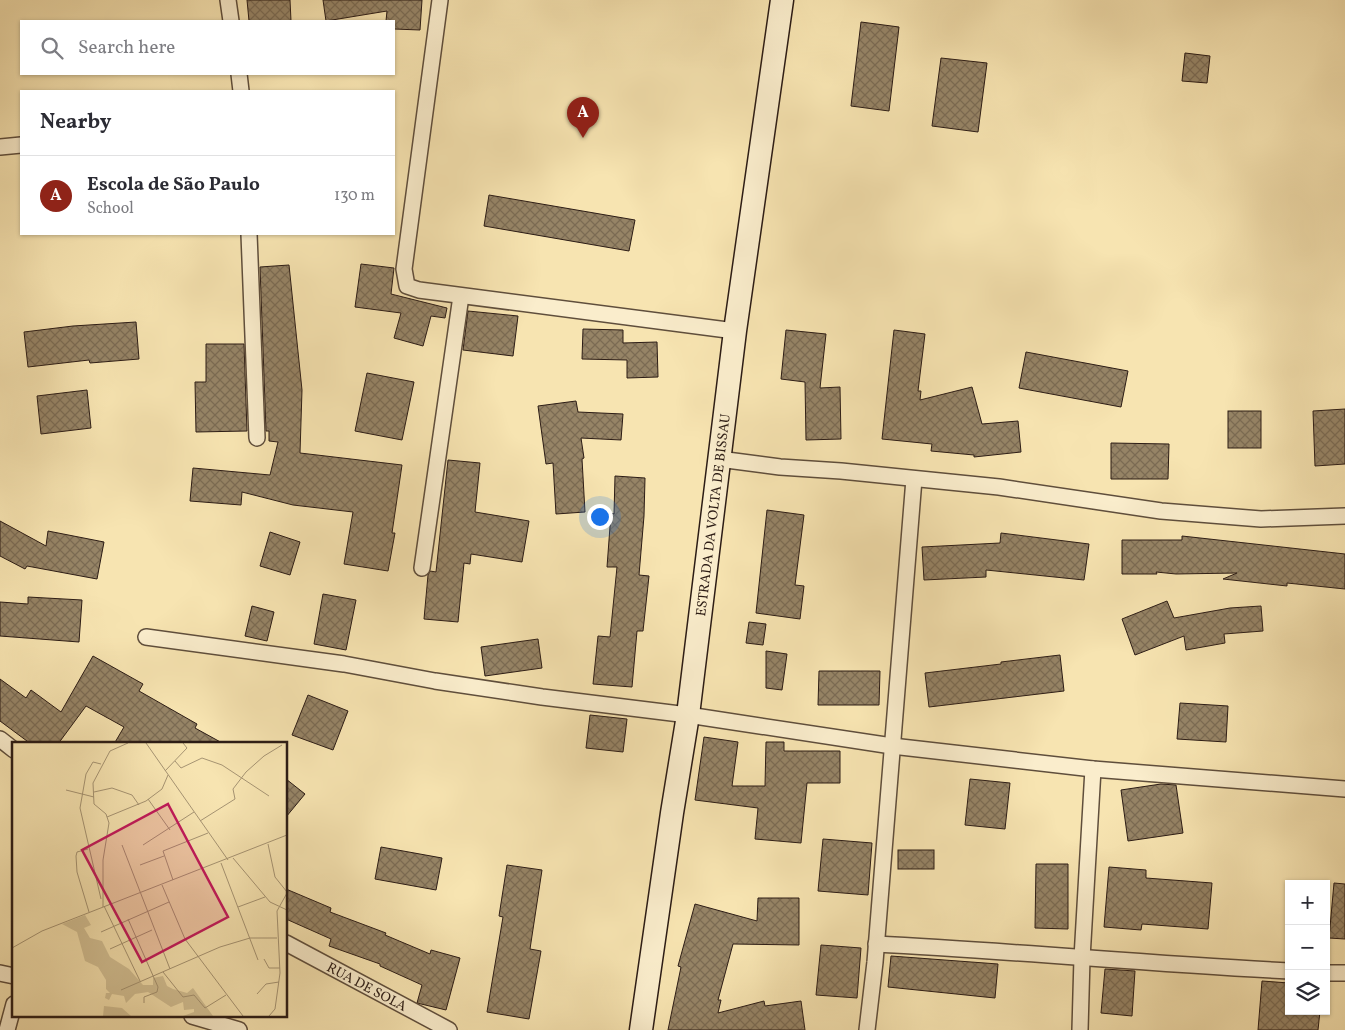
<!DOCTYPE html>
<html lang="en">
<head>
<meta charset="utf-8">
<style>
  body { margin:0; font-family:Vollkorn,serif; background:#f2f2f3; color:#2b2b33 }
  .controls { position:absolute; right:15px; bottom:15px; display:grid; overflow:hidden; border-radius:0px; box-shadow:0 1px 4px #0004 }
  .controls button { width:45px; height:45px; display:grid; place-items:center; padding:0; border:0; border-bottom:1px solid #e1e1e2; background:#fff; color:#2b2b33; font:25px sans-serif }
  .you { position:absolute; left:599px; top:516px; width:18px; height:18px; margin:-12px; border:4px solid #fff; border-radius:50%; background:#1a73e8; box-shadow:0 0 0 8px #1a73e833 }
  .badge { display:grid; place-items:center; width:32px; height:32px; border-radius:50%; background:#8f2418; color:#fff; font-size:16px; font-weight:700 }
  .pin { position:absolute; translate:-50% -41px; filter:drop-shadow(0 1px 2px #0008) }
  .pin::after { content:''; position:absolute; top:26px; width:18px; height:15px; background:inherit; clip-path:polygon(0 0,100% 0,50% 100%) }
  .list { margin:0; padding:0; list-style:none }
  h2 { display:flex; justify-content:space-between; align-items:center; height:65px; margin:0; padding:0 20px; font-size:21px }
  h2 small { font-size:16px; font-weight:400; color:#7c7c81 }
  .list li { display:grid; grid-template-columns:32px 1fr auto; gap:15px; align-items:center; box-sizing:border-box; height:80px; padding:0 20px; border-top:1px solid #e1e1e2 }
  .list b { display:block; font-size:19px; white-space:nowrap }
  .list p { margin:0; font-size:16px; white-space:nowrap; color:#7c7c81 }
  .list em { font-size:16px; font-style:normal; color:#7c7c81 }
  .icon { flex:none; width:28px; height:28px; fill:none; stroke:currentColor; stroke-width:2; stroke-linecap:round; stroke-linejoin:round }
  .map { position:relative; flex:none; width:1345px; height:1030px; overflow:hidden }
  .search { position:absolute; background:#fff; box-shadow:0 1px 4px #0004; left:20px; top:20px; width:375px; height:55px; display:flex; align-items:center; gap:12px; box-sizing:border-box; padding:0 18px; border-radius:0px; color:#7c7c81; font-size:19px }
  .panel { position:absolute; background:#fff; box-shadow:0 1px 4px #0004; left:20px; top:90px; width:375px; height:145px; border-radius:0px }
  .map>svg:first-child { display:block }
  .building { fill:url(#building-cross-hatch); stroke:#2c1c15 }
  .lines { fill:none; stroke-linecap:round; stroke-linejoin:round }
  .street-casing { stroke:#5f4e3c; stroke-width:18 }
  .secondary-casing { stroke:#2c1c15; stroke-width:25 }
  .street { stroke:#faedcc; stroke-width:15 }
  .secondary { stroke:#faedcc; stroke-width:22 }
  .labels { text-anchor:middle; stroke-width:4.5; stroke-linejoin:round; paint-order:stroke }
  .street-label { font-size:14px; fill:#2c1c15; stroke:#faedcc }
  .inset-road { fill:none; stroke:#a69473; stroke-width:1 }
  .view { fill:#c2185b; fill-opacity:0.15; stroke:#c2185b; stroke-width:2.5 }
  .inset-edge { fill:none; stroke:#2c1c15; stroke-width:2.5 }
</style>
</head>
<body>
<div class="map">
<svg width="1345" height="1030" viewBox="0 0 1345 1030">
  <defs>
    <pattern id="building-cross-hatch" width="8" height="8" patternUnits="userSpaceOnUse" patternTransform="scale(1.25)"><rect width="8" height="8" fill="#968466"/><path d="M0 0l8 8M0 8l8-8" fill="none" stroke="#7b6b53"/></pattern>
  </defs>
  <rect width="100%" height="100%" fill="#f7e4b1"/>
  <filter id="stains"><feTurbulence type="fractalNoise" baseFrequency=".004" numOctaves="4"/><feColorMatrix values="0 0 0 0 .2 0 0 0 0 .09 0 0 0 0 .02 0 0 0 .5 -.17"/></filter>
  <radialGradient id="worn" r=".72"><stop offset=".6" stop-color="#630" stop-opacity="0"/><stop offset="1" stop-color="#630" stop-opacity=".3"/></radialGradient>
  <g class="building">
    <polygon points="247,0 290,0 291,21 249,21"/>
    <polygon points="323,0 422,0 420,30 394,29 394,21 386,21 387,11 326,21"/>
    <polygon points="861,22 899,27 889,111 851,106"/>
    <polygon points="1185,53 1210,56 1207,83 1182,81"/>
    <polygon points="941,58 987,63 978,132 932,126"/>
    <polygon points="489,195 635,220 629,251 484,226"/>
    <polygon points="361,264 394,268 391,294 447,308 445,318 431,316 423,346 394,338 401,313 355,307"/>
    <polygon points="289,265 302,390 300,453 402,465 392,533 395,533 388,571 344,564 353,512 293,505 242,492 241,505 190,501 193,468 270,475 278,442 269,441 269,431 266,431 260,267"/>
    <polygon points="468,311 518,316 513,356 463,350"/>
    <polygon points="136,322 139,359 90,363 89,360 28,367 24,332 73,326"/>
    <polygon points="583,329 623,330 623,343 657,342 658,377 627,378 627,360 582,359"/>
    <polygon points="786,330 826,334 820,388 840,387 841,439 806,440 805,382 781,379"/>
    <polygon points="894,330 925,334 918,391 921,391 920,400 972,387 982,424 1018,421 1021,452 974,457 974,455 931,451 932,444 882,439"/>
    <polygon points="206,344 244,344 247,431 196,432 195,382 206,382"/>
    <polygon points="1026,352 1128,371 1121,407 1019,388"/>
    <polygon points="367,373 414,382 402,440 355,431"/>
    <polygon points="87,390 91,428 41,434 37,396"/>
    <polygon points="576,401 578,412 623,414 621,440 581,438 584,458 582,459 585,512 556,514 553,463 546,464 538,406"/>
    <polygon points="1345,409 1345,464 1315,466 1313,411"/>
    <rect x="1228" y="411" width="33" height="37"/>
    <polygon points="1111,443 1169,444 1168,479 1111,479"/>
    <polygon points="448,460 480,463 475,512 529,521 522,562 471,554 470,564 464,563 458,622 424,619 428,575 430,571 436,572"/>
    <polygon points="615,476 645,478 644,516 639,575 649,576 643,631 637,631 632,687 593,684 598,636 610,637 617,567 607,567 611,513 614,514"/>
    <polygon points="767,510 804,515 795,585 804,586 800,619 756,613"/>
    <polygon points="0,521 46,546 48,531 104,542 97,579 27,566 25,569 0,556"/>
    <polygon points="270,532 300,542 290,575 260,566"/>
    <polygon points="1001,533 1089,544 1084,580 986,570 986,577 924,580 922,547 1000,543"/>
    <polygon points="1182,536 1345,554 1345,589 1287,583 1287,586 1223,579 1237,573 1176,574 1156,572 1157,574 1122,574 1122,540 1182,540"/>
    <polygon points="323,594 356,600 346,650 314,644"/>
    <polygon points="28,597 82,600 79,642 0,636 0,602 28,604"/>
    <polygon points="1167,601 1174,618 1230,608 1261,606 1263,631 1224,634 1225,643 1186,650 1184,636 1135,655 1122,619"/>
    <polygon points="252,606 274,612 267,641 245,636"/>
    <polygon points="749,622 766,624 763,645 746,643"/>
    <polygon points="538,639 542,668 485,676 481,647"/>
    <polygon points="766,651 787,654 782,690 766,688"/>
    <polygon points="1060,655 1064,691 929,707 925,673 1001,664 1001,662"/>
    <polygon points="93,656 143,684 139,691 197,724 195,728 224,744 114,744 124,727 86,706 58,744 31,744 0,721 0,679 26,698 31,690 61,712"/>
    <polygon points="819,671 880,671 879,705 818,705"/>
    <polygon points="308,695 348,711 333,750 292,735"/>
    <polygon points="1180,703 1228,706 1226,742 1177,739"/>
    <polygon points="590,715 627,719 623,752 586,748"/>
    <polygon points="704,737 738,742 732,786 765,786 766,742 784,742 784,751 840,751 840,783 807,783 801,843 755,839 758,808 695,800"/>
    <polygon points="286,779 305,794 286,817"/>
    <polygon points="970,779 1010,783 1005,829 965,825"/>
    <polygon points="1161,784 1176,785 1183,833 1128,841 1121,790"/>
    <polygon points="823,839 872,843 868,895 818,891"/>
    <polygon points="381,847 442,858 436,890 375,879"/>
    <rect x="898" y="850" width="36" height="19"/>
    <polygon points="1036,864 1068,864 1068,929 1035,928"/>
    <polygon points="507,865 542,870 530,949 541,951 529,1019 487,1012 503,917 499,916"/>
    <polygon points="1109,867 1146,870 1146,878 1212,883 1208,929 1142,924 1141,930 1104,927"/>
    <polygon points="1334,883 1345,884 1345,939 1329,938"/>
    <polygon points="286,889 331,908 330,912 386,933 385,935 430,954 431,950 460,958 446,1010 417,1003 422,985 380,966 380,964 329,946 331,939 286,919"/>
    <polygon points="758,898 799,898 799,945 733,944 718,1000 721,1000 718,1013 764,1001 765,1006 801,1001 805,1030 668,1030 681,967 678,966 695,904 757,921"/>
    <polygon points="821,945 861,948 857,998 816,995"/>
    <polygon points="891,956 998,964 995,998 888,987"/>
    <polygon points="1105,969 1135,971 1132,1016 1101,1013"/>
    <polygon points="1262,981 1289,983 1289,1011 1320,1011 1318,1030 1258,1030"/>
  </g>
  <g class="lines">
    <defs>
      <g id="street">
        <polyline points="228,0 231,21"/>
        <polyline points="440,0 404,269 407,286 419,290 735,331"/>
        <polyline points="239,74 241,91"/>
        <polyline points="0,147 21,145"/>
        <polyline points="249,234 257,438"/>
        <polyline points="719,459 780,467 841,471 999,487 1161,511 1261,519 1345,516"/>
        <polyline points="422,568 461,296"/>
        <polyline points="146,637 344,664 435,681 542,697 688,715 892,746 1093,769 1345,789"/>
        <polyline points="0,739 14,750"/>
        <path id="s1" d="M286,943L449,1030"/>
        <path d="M876,944C1014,951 1151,964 1289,971"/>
        <polyline points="0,973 14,976"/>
        <polyline points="1326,973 1345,973"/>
        <polyline points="192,1016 239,1030"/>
        <polyline points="7,1030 14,1004"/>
        <polyline points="867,1030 875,962 914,479"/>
        <polyline points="1080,1030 1082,958 1093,769"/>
      </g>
      <g id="secondary">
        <path id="s2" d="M641,1030L672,813L688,715L735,331L782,0"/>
      </g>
    </defs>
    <use href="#street" class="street-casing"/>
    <use href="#secondary" class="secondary-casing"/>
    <use href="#street" class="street"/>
    <use href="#secondary" class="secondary"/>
  </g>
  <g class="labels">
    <g class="street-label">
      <text dy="5" stroke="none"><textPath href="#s2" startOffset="520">ESTRADA DA VOLTA DE BISSAU</textPath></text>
      <text dy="5" stroke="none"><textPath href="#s1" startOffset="92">RUA DE SOLA</textPath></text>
    </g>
  </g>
  <g transform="translate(12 742)">
    <rect width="275" height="275" fill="#f7e4b1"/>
    <path d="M92,264L110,266L119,274H91Z" fill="#d4c296"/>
    <path d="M73,173L79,183L72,186L78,196L90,199L98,215L117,227L131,243H141V236L151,234L155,244L161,247L175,251L181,246L201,274H171L182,270V267L172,268L171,260L159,265L136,250L123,252L114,261L112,254L100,252L97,258L93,256L94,251H98L94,247V238L86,225L73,219L65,190L50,182Z" fill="#d4c296"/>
    <path class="inset-road" d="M134,1L216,118M163,19L169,26L190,16L210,23L257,54M153,29L175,6L171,1M54,48L82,55M82,50L100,46L120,53L127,63M136,57L158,88M95,75L134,59L150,47L156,33M188,79L223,57L221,47L234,30L252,14L270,3M256,102L263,135L275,150M110,103L158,227M131,103L182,70M76,107L65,110L64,114L65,130L77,170M221,116L258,160L275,168M209,121L246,218M128,123L152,114M161,138L151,109L196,91M150,143L173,197L231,274M89,157L68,66L74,32L81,20L89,22M92,164L128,239M91,165V118L97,81L94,72L82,62L81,41L98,9L116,1M226,165L253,155M116,177L146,245L145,250L132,255V261M89,190L157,160M0,206L30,189L275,93M98,207L140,188M252,217L257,226H268M151,230L171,255L182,253L193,266L214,253M109,248L208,205L238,196H265M245,252L254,242L267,240M257,274L263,267L268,231L265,169L275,151"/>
    <path class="view" d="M156,62L216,175L130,220L70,108Z"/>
    <rect width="275" height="275" class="inset-edge"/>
  </g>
  <rect width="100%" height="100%" filter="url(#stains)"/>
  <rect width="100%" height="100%" fill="url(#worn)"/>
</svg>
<div class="controls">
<button>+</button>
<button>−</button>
<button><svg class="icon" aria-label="layers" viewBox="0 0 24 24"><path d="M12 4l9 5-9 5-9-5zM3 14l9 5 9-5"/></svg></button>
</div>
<div class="you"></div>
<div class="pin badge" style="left:583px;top:138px">A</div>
<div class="search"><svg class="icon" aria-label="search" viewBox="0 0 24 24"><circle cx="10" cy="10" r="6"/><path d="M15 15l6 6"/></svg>Search here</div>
<section class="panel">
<h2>Nearby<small></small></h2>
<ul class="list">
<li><span class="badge">A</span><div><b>Escola de São Paulo</b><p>School</p></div><em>130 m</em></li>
</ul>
</section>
</div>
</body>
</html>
